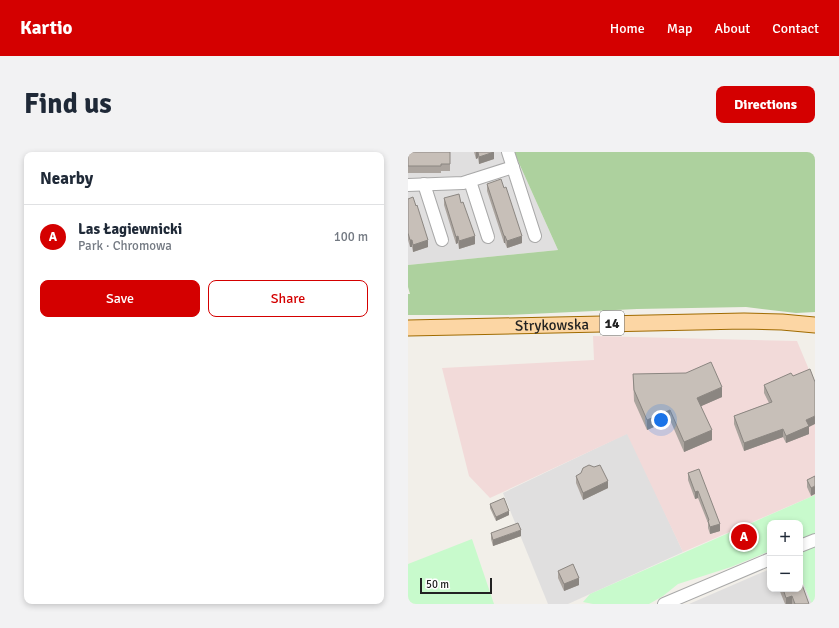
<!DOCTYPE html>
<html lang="en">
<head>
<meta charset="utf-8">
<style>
  body { margin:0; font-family:Signika,sans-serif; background:#f2f2f3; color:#1f2937 }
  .controls { position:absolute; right:12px; bottom:12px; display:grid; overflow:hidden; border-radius:8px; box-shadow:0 2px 6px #0003 }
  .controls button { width:36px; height:36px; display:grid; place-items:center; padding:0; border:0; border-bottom:1px solid #e0e1e3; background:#fff; color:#1f2937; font:20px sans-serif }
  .scale { position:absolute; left:12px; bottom:10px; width:72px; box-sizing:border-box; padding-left:4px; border:2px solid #222; border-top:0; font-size:11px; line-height:14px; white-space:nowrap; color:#222; -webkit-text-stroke:3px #fff; paint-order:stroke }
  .you { position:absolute; left:253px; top:268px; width:14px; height:14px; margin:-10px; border:3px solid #fff; border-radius:50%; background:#1a73e8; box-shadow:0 0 0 6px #1a73e833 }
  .badge { display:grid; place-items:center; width:26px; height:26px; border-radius:50%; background:#d40000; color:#fff; font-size:13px; font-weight:700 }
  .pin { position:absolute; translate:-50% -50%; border:2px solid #fff; box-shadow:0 1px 4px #0006 }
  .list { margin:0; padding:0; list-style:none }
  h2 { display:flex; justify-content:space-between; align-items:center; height:52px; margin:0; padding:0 16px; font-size:17px }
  h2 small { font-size:13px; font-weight:400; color:#747a83 }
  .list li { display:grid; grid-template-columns:26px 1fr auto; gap:12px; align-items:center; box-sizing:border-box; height:64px; padding:0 16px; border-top:1px solid #e0e1e3 }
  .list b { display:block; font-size:15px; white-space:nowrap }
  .list p { margin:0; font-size:13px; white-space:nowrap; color:#747a83 }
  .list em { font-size:13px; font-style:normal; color:#747a83 }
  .actions { display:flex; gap:8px; padding:12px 16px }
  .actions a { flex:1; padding:9px 0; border:1px solid #d40000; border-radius:8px; text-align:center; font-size:14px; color:#d40000 }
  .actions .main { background:#d40000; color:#fff }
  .map { position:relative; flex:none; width:407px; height:452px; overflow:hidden; border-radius:8px }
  header { display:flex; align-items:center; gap:24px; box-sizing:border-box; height:56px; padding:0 20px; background:#d40000; color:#fff }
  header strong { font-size:19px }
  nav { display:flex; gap:22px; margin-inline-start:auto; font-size:14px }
  .intro { display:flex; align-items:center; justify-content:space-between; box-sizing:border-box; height:96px; padding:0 24px }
  h1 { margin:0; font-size:28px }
  .button { padding:10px 18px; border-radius:8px; background:#d40000; color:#fff; font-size:14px; font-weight:700 }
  main { display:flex; gap:24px; padding:0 24px }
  aside { flex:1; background:#fff; border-radius:8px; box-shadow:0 2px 6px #0003 }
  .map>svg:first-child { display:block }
  .residential { fill:#e0dfdf }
  .commercial { fill:#f2dad9 }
  .forest { fill:#add19e }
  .park { fill:#c8facc }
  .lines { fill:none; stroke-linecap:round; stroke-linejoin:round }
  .minor-casing { stroke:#a9a9a9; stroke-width:14 }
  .major-casing { stroke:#a06b00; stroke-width:17 }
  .minor { stroke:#fff; stroke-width:12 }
  .major { stroke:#fcd6a4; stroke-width:15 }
  .wall { fill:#aba49e }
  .shaded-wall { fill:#8b8681 }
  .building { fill:#c7bfb8; stroke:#8b8681 }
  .labels { text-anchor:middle; stroke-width:3; stroke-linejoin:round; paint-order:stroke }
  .shield { fill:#fff; stroke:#646464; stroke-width:1 }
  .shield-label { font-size:14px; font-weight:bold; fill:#222 }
  .street-label { font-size:15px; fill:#222; stroke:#fff }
</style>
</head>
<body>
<header>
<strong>Kartio</strong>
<nav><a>Home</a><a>Map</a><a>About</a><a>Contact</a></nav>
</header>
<div class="intro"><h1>Find us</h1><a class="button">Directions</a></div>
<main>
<aside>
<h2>Nearby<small></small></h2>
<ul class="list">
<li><span class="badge">A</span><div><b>Las Łagiewnicki</b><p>Park · Chromowa</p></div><em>100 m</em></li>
</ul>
<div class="actions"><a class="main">Save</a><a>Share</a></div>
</aside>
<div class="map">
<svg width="407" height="452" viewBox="0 0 407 452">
  <rect width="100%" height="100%" fill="#f2efe9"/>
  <g class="residential">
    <polygon points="0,0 106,0 150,98 0,113"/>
    <polygon points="220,281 275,400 160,452 140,452 95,341"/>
    <polygon points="362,417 362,437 392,437 392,424 404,452 281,452"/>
  </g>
  <polygon class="commercial" points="185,184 389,189 407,232 407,343 275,400 219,282 82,346 61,324 34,216 186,208"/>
  <polygon class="forest" points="106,0 407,0 407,160 388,161 338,155 229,157 99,163 0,163 0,142 2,142 0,135 0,113 150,98"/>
  <g class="park">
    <polygon points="407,343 407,452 404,452 392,424 392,371 362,371 362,399 323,415 270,432 255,444 241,452 185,452 175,450 182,442"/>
    <polygon points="64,387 86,452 0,452 0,412"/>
  </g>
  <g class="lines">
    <defs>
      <g id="minor">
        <polyline points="100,0 127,84"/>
        <polyline points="62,29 80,85"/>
        <polyline points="16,32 34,88"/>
        <polyline points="0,33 55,31 105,15"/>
        <polyline points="392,394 407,388"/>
        <polyline points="256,452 362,407"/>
      </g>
      <g id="major">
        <path id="s1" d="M0,176L336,169L374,170L407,173"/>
      </g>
    </defs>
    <use href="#minor" class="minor-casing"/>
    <use href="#major" class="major-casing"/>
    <use href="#minor" class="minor"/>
    <use href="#major" class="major"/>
  </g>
  <g class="wall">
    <polygon points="0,0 42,0 42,19 33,19 33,21 0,21"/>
    <polygon points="66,0 86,0 86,7 71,12 70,6 68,7"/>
    <polygon points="79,32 114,91 99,96 97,91 96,91 79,39"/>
    <polygon points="36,46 67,92 51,97 50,91 48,92 36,53"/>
    <polygon points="0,47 20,95 5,100 4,95 2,95 0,88"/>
    <polygon points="225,222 314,245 293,254 304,288 276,300 262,268 239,278 226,249"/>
    <polygon points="356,233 401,275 401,282 378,291 375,285 336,299 326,272 326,264 361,251 356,241"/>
    <polygon points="291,317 312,379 302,382 300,376 300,371 290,346 287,347 280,328 280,321"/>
    <polygon points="168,324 200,336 175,348 168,331"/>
    <polygon points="407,324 403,344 399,335 399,328"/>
    <polygon points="82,352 101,363 88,369 82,356"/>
    <polygon points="83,381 113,384 85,394 83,387"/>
    <polygon points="150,419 171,433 156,439 150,426"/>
    <polygon points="371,437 392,437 401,452 377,452"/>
  </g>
  <g class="shaded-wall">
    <polygon points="68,0 70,0 70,6 68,7"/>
    <polygon points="86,0 86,7 71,12 71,5"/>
    <polygon points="50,84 50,91 48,92 48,85"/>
    <polygon points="67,84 67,92 51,97 51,89"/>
    <rect x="96" y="84" width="1" height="7"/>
    <polygon points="114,84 114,91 99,96 99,89"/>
    <rect x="2" y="88" width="2" height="7"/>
    <polygon points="20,88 20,95 5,100 5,93"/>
    <polygon points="314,235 314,245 289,256 289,246"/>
    <polygon points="262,258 262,268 239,278 239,268"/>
    <polygon points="407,264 407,272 401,275 401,282 378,291 378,284 398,268"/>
    <polygon points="375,277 375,285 336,299 336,291"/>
    <polygon points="304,278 304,288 276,300 276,290"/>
    <polygon points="200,329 200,336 175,348 175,341"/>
    <polygon points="407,334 407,342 403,344 403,336"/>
    <polygon points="290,339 290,346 287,347 287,340"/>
    <polygon points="101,359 101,363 88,369 88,365"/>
    <polygon points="312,372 312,379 302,382 302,375"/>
    <polygon points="113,378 113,384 85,394 85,388"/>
    <polygon points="171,426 171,433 156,439 156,432"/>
    <polygon points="384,444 384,452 378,452 378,446"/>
  </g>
  <g class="building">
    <polygon points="0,0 42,0 42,12 33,12 33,14 0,14"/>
    <polygon points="70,0 86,0 71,5"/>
    <polygon points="93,27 96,36 98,35 114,84 99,89 97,84 96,84 79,32"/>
    <polygon points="51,42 53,51 55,50 67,84 51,89 50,84 48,85 36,46"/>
    <polygon points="5,45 8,54 9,53 20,88 5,93 4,88 2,88 0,81 0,47"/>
    <polygon points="303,210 314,235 289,246 304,278 276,290 262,258 239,268 226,238 225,222 278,221"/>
    <polygon points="402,217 407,230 407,264 398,268 401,274 378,284 375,277 336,291 326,264 364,250 356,233 383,221 385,224"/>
    <polygon points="181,313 186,315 192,313 200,329 175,341 168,324 173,321 175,316"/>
    <polygon points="291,317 312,372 302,375 300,369 301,368 290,339 287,340 280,321"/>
    <polygon points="407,324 407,334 403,336 399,328"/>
    <polygon points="96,346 101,359 88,365 82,352"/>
    <polygon points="110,371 113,378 85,388 83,381"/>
    <polygon points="165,412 171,426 156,432 150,419"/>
    <polygon points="392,427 401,452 387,452 384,444 378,446 375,437 392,437"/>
  </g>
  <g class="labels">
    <rect class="shield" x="192" y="159" width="24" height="24" rx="3"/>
    <g class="shield-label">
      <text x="204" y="176">14</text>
    </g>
    <g class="street-label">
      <text dy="5" stroke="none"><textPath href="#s1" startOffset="144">Strykowska</textPath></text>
    </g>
  </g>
</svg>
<div class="controls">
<button>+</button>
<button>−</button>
</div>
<div class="scale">50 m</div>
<div class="you"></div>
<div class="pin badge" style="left:336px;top:385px">A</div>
</div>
</main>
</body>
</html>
